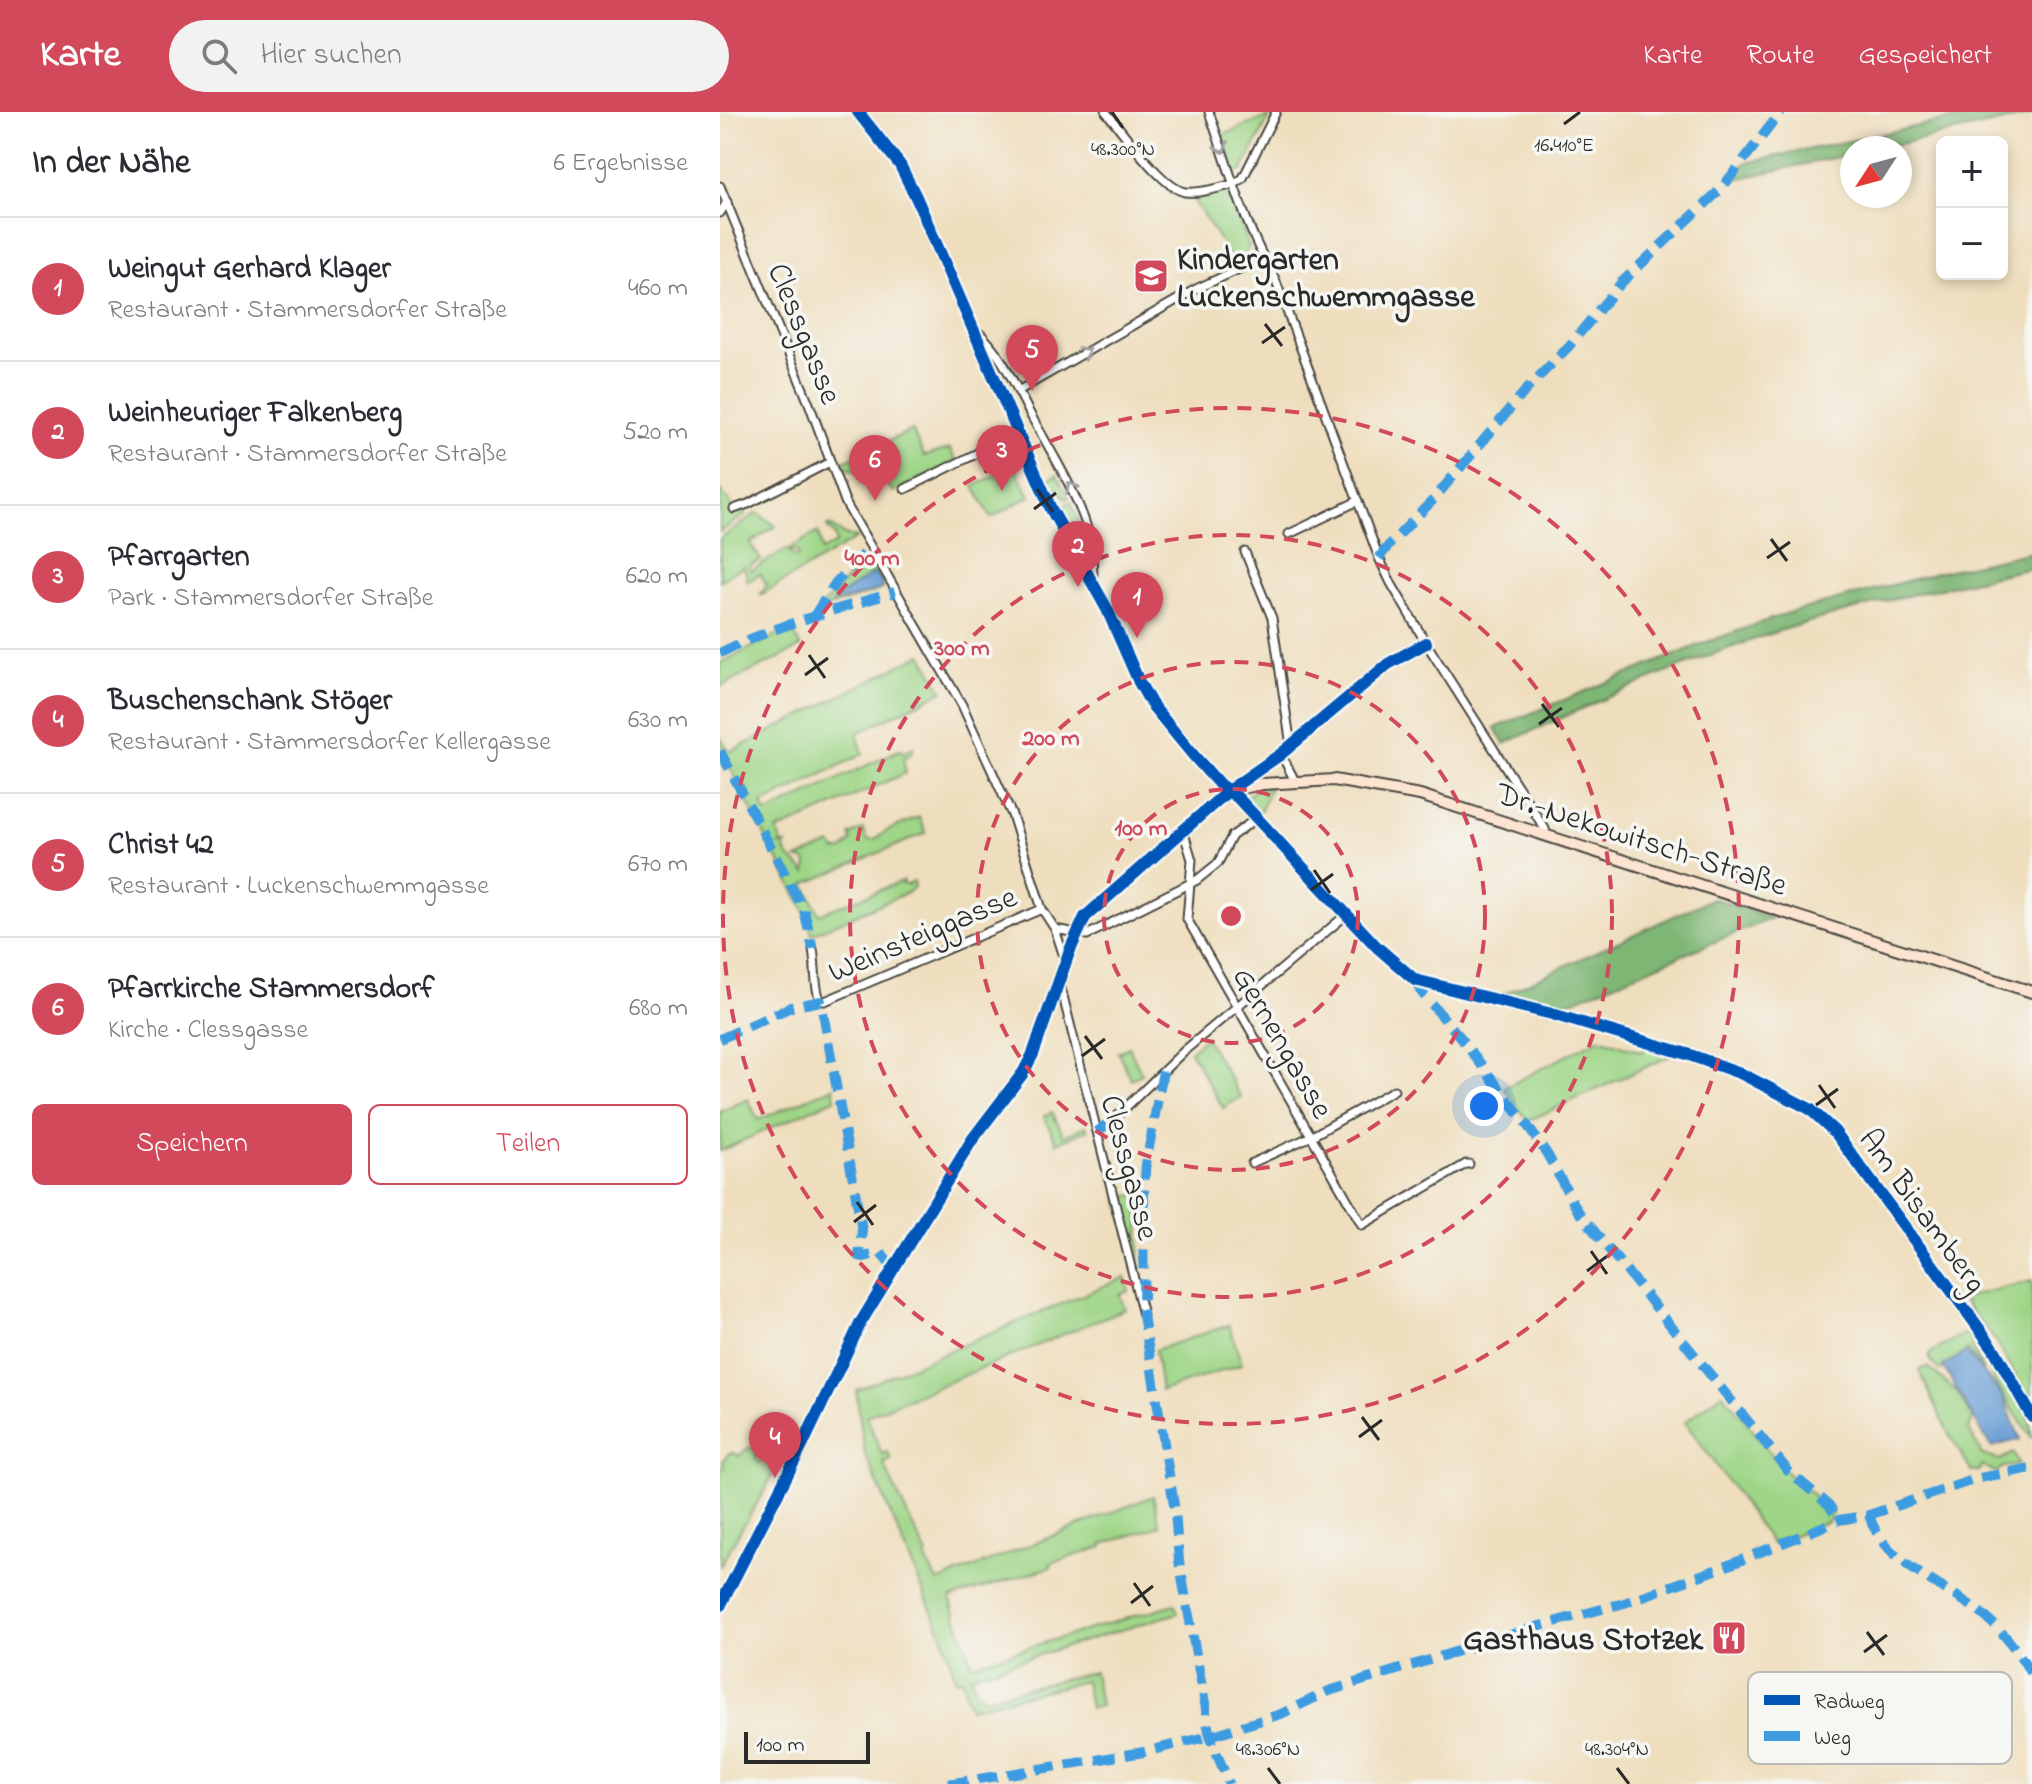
<!DOCTYPE html>
<html lang="de">
<head>
<meta charset="utf-8">
<style>
  body { margin:0; font-family:"Indie Flower",sans-serif; background:#f2f2f3; color:#2b2b33 }
  .controls { position:absolute; right:24px; top:24px; display:grid; overflow:hidden; border-radius:12px; box-shadow:0 4px 12px #0003 }
  .controls button { width:72px; height:72px; display:grid; place-items:center; padding:0; border:0; border-bottom:2px solid #e1e1e2; background:#fff; color:#2b2b33; font:40px sans-serif }
  .compass { position:absolute; left:1120px; top:24px; width:72px; height:72px; border-radius:50%; background:#fff; box-shadow:0 4px 12px #0003; rotate:234deg }
  .scale { position:absolute; left:24px; bottom:20px; width:126px; box-sizing:border-box; padding-left:8px; border:4px solid #2b2b2b; border-top:0; font-size:22px; line-height:28px; white-space:nowrap; color:#2b2b2b; -webkit-text-stroke:6px #f6f6f2; paint-order:stroke }
  .you { position:absolute; left:764px; top:994px; width:28px; height:28px; margin:-20px; border:6px solid #fff; border-radius:50%; background:#1a73e8; box-shadow:0 0 0 12px #1a73e833 }
  .badge { display:grid; place-items:center; width:52px; height:52px; border-radius:50%; background:#d1495b; color:#fff; font-size:26px; font-weight:700 }
  .pin { position:absolute; translate:-50% -66px; filter:drop-shadow(0 2px 4px #0008) }
  .pin::after { content:''; position:absolute; top:42px; width:28px; height:24px; background:inherit; clip-path:polygon(0 0,100% 0,50% 100%) }
  .list { margin:0; padding:0; list-style:none }
  h2 { display:flex; justify-content:space-between; align-items:center; height:104px; margin:0; padding:0 32px; font-size:34px }
  h2 small { font-size:26px; font-weight:400; color:#7c7c81 }
  .list li { display:grid; grid-template-columns:52px 1fr auto; gap:24px; align-items:center; box-sizing:border-box; height:144px; padding:0 32px; border-top:2px solid #e1e1e2 }
  .list b { display:block; font-size:30px; white-space:nowrap }
  .list p { margin:0; font-size:26px; white-space:nowrap; color:#7c7c81 }
  .list em { font-size:26px; font-style:normal; color:#7c7c81 }
  .actions { display:flex; gap:16px; padding:24px 32px }
  .actions a { flex:1; padding:18px 0; border:2px solid #d1495b; border-radius:12px; text-align:center; font-size:28px; color:#d1495b }
  .actions .main { background:#d1495b; color:#fff }
  .icon { flex:none; width:44px; height:44px; fill:none; stroke:currentColor; stroke-width:2; stroke-linecap:round; stroke-linejoin:round }
  .map { position:relative; flex:none; width:1312px; height:1672px; overflow:hidden }
  header { display:flex; align-items:center; gap:48px; box-sizing:border-box; height:112px; padding:0 40px; background:#d1495b; color:#fff }
  header strong { font-size:38px }
  nav { display:flex; gap:44px; margin-inline-start:auto; font-size:28px }
  .search { width:560px; height:72px; background:#f2f2f3; display:flex; align-items:center; gap:20px; box-sizing:border-box; padding:0 28px; border-radius:44px; color:#7c7c81; font-size:30px }
  main { display:flex }
  aside { flex:1; background:#fff }
  .map>svg:first-child { display:block }
  .green { fill:#9ed586; stroke:#648058; stroke-width:2 }
  .forest { fill:#7eb673; stroke:#54704f; stroke-width:2 }
  .water { fill:#679dd4; stroke:#496480; stroke-width:2 }
  .lines { fill:none; stroke-linecap:round; stroke-linejoin:round }
  .street-casing { stroke:#484641; stroke-width:11 }
  .secondary-casing { stroke:#484641; stroke-width:14 }
  .street { stroke:#fff; stroke-width:7 }
  .secondary { stroke:#fde4d0; stroke-width:10 }
  .quiet { stroke:#3d9ce1; stroke-width:10; stroke-dasharray:20 10; stroke-linecap:butt }
  .cycleway-casing { stroke:#f6f6f2; stroke-width:17 }
  .cycleway { stroke:#0057b8; stroke-width:12 }
  .oneway { stroke:#a0a0a0 }
  .ticks { fill:none; stroke:#2b2b2b; stroke-width:3 }
  .ring { fill:none; stroke:#d1495b; stroke-width:4; stroke-dasharray:14 10 }
  .labels { text-anchor:middle; stroke-width:7; stroke-linejoin:round; paint-order:stroke }
  .poi-label { font-size:32px; font-weight:bold; fill:#2b2b2b; stroke:#f6f6f2; text-anchor:start }
  .street-label { font-size:32px; fill:#2b2b2b; stroke:#f6f6f2 }
  .key { fill:#f6f6f2; stroke:#b9b9b6; stroke-width:2 }
  .key-label { font-size:22px; fill:#2b2b2b }
  .ticks-label { font-size:20px; text-anchor:middle; fill:#2b2b2b; stroke:#f6f6f2; stroke-width:7; stroke-linejoin:round; paint-order:stroke }
  .centre { fill:#d1495b; stroke:#f6f6f2; stroke-width:4 }
  .ring-label { font-size:24px; text-anchor:middle; font-weight:bold; fill:#d1495b; stroke:#f6f6f2; stroke-width:7; stroke-linejoin:round; paint-order:stroke }
</style>
</head>
<body>
<header>
<strong>Karte</strong>
<div class="search"><svg class="icon" aria-label="search" viewBox="0 0 24 24"><circle cx="10" cy="10" r="6"/><path d="M15 15l6 6"/></svg>Hier suchen</div>
<nav><a>Karte</a><a>Route</a><a>Gespeichert</a></nav>
</header>
<main>
<aside>
<h2>In der Nähe<small>6 Ergebnisse</small></h2>
<ul class="list">
<li><span class="badge">1</span><div><b>Weingut Gerhard Klager</b><p>Restaurant · Stammersdorfer Straße</p></div><em>460 m</em></li>
<li><span class="badge">2</span><div><b>Weinheuriger Falkenberg</b><p>Restaurant · Stammersdorfer Straße</p></div><em>520 m</em></li>
<li><span class="badge">3</span><div><b>Pfarrgarten</b><p>Park · Stammersdorfer Straße</p></div><em>620 m</em></li>
<li><span class="badge">4</span><div><b>Buschenschank Stöger</b><p>Restaurant · Stammersdorfer Kellergasse</p></div><em>630 m</em></li>
<li><span class="badge">5</span><div><b>Christ 42</b><p>Restaurant · Luckenschwemmgasse</p></div><em>670 m</em></li>
<li><span class="badge">6</span><div><b>Pfarrkirche Stammersdorf</b><p>Kirche · Clessgasse</p></div><em>680 m</em></li>
</ul>
<div class="actions"><a class="main">Speichern</a><a>Teilen</a></div>
</aside>
<div class="map">
<svg width="1312" height="1672" viewBox="0 0 1312 1672">
  <rect width="100%" height="100%" fill="#f6f6f2"/>
  <filter id="ink" filterUnits="userSpaceOnUse"><feTurbulence type="fractalNoise" baseFrequency=".0125" numOctaves="2"/><feDisplacementMap in="SourceGraphic" scale="16" xChannelSelector="R" yChannelSelector="G"/><feConvolveMatrix kernelMatrix="1 2 1 2 8 2 1 2 1" color-interpolation-filters="sRGB"/></filter>
  <filter id="wash" filterUnits="userSpaceOnUse"><feTurbulence type="fractalNoise" baseFrequency=".006" numOctaves="4" result="noise"/><feDisplacementMap in="SourceGraphic" scale="32" xChannelSelector="R" yChannelSelector="G"/><feGaussianBlur stdDeviation="1.8" result="paint"/><feColorMatrix in="noise" values="0 0 0 0 0 0 0 0 0 0 0 0 0 0 0 0 0 1.4 0 .05"/><feComposite in="paint" operator="in"/></filter>
  <g filter="url(#wash)">
    <rect width="100%" height="100%" fill="#efdebd"/>
    <g class="green">
      <polygon points="550,4 522,59 516,61 502,23"/>
      <polygon points="508,76 529,135 525,142 511,150 503,133 474,89 474,84"/>
      <polygon points="192,318 204,344 230,337 236,349 173,380 167,372 169,364 163,357 157,357 152,362 119,355 117,352"/>
      <polygon points="294,354 310,384 271,406 254,374"/>
      <polygon points="337,363 349,386 346,387 336,375 331,378 338,390 334,393 323,370"/>
      <polygon points="0,377 15,398 22,398 25,403 0,420"/>
      <polygon points="351,390 368,432 362,441 336,397"/>
      <polygon points="37,401 56,414 30,431 41,448 29,454 31,459 67,437 75,445 79,443 76,438 71,439 69,437 98,420 102,439 116,431 115,424 107,415 109,413 124,423 137,426 39,484 47,473 40,462 28,469 24,454 0,469 0,427"/>
      <polygon points="146,446 149,446 164,471 163,477 103,497 103,493"/>
      <polygon points="71,516 81,535 0,575 0,551"/>
      <polygon points="202,542 223,579 137,621 143,642 42,692 46,702 181,637 183,641 193,635 193,640 183,647 186,661 57,719 62,731 60,733 67,732 64,734 68,744 86,761 87,749 77,747 111,732 116,739 123,738 132,729 130,723 143,717 147,728 155,728 166,719 199,705 206,721 85,772 99,802 183,769 182,772 187,773 194,769 195,774 189,780 92,822 85,799 22,680 0,634 0,625 10,640"/>
      <polygon points="550,675 541,698 537,699 527,688 528,683 538,677"/>
      <polygon points="485,925 521,985 503,996 470,939"/>
      <polygon points="880,926 922,940 924,936 950,944 808,1009 784,976"/>
      <polygon points="409,935 422,962 411,967 398,940"/>
      <polygon points="114,975 115,987 0,1039 0,1000 28,987 38,1008"/>
      <polygon points="332,1000 344,1024 366,1014 368,1018 337,1031 324,1004"/>
      <polygon points="420,1081 419,1155 416,1156 399,1087"/>
      <polygon points="405,1165 409,1179 399,1183 405,1197 146,1304 162,1342 168,1340 171,1348 164,1351 172,1371 207,1443 205,1445 217,1470 433,1384 440,1414 383,1432 383,1435 331,1451 331,1455 230,1486 252,1552 455,1492 458,1501 251,1563 257,1580 264,1586 374,1560 380,1594 370,1596 365,1569 250,1596 242,1568 236,1568 223,1525 145,1342 136,1278"/>
      <polygon points="1312,1169 1312,1282 1306,1283 1276,1229 1241,1186"/>
      <polygon points="509,1213 522,1252 441,1279 435,1238"/>
      <polygon points="1252,1222 1252,1234 1264,1260 1248,1238 1220,1258 1210,1248 1209,1242 1240,1224"/>
      <polygon points="1262,1235 1269,1237 1273,1248 1269,1251 1270,1254 1284,1261 1309,1304 1312,1327 1274,1269"/>
      <polygon points="1208,1255 1236,1279 1253,1306 1249,1318 1262,1343 1280,1348 1293,1341 1299,1353 1283,1355 1276,1361 1263,1353 1259,1359 1251,1359 1226,1316 1199,1258"/>
      <polygon points="1003,1281 1065,1359 1109,1397 1112,1401 1109,1409 1052,1432 965,1310"/>
      <path d="M28,1336H36L38,1342L35,1345L39,1351L60,1338L63,1339C48,1380 19,1416 0,1455V1357L4,1356L3,1349L9,1341H15L19,1344Z"/>
    </g>
    <g class="forest">
      <polygon points="1264,0 1312,0 1312,3 1161,36 1132,36 1132,42 1012,68 1025,51"/>
      <path d="M1312,440V456C1227,474 1142,493 1059,519C964,550 873,591 784,632L775,616L984,531L1065,502L1216,461Z"/>
      <polygon points="993,786 1052,806 830,898 779,884"/>
    </g>
    <g class="water">
      <polygon points="153,461 163,472 160,478 113,491 120,483"/>
      <polygon points="1246,1240 1283,1284 1300,1327 1271,1335 1223,1254"/>
    </g>
  </g>
  <g filter="url(#ink)">
    <g class="lines">
      <defs>
        <g id="street">
          <path d="M386,0C403,19 441,75 465,80C481,82 500,75 515,72"/>
          <path d="M489,0C509,56 525,116 555,167L659,446L671,471L706,531L825,717L826,722"/>
          <polyline points="515,72 523,66 556,0"/>
          <polyline points="0,74 90,294 126,392 242,593 292,703 322,797 335,817 346,851"/>
          <polyline points="0,101 7,90"/>
          <path d="M256,218C280,238 295,273 309,300C331,340 356,378 369,422C374,435 371,455 374,470"/>
          <polyline points="298,279 476,177 543,146"/>
          <polyline points="185,377 298,321"/>
          <polyline points="14,397 28,392 110,350"/>
          <polyline points="569,422 638,389"/>
          <polyline points="525,440 552,506 571,634"/>
          <polyline points="706,531 668,552 561,642 508,679 537,706 657,835 695,868 832,902 967,942 1020,961 1090,997 1115,1020 1231,1178 1274,1237 1312,1305"/>
          <polyline points="561,642 575,669"/>
          <polyline points="463,718 472,748 467,807 642,1113 746,1052 749,1052"/>
          <polyline points="335,817 367,823 477,768 498,751 512,724 537,706"/>
          <path d="M93,837C96,852 94,878 101,889H105L322,797"/>
          <polyline points="340,872 423,1203"/>
          <polyline points="396,1005 464,939 626,803"/>
          <polyline points="532,1051 592,1024 674,978"/>
        </g>
        <g id="secondary">
          <polyline points="138,0 180,53 196,85 331,397 387,497 419,570 432,593 474,644 500,673 508,679"/>
          <polyline points="508,679 542,672 614,668 700,683 1312,880"/>
          <polyline points="0,1494 83,1332 141,1210 252,1028 303,961 313,942 350,838 365,805 508,679"/>
        </g>
      </defs>
      <use href="#street" class="street-casing"/>
      <use href="#secondary" class="secondary-casing"/>
      <use href="#street" class="street"/>
      <use href="#secondary" class="secondary"/>
      <g class="quiet">
        <polyline points="659,446 669,433 713,388 806,278 849,234 902,170 1001,77 1061,0"/>
        <polyline points="94,504 116,470 150,436"/>
        <path d="M0,541C55,513 116,498 175,480"/>
        <polyline points="0,639 84,798 93,837"/>
        <polyline points="695,868 702,881 741,926 807,1013 827,1042 858,1099 1069,1360 1109,1393 1119,1408"/>
        <polyline points="0,927 71,895 101,889 142,1118 139,1144 143,1145 161,1141 173,1157"/>
        <path d="M443,959L426,1052L424,1079L423,1203L455,1399L459,1449L486,1597C486,1624 500,1646 509,1672"/>
        <polyline points="377,1020 396,1005"/>
        <path d="M1149,1403C1165,1454 1224,1471 1262,1502C1283,1519 1300,1541 1312,1564"/>
        <polyline points="228,1672 424,1640 490,1624 561,1602 609,1579 816,1515 904,1491 1004,1455 1119,1408 1149,1403 1259,1366 1312,1356"/>
      </g>
      <defs>
        <g id="cycleway">
          <polyline points="138,0 180,53 196,85 331,397 387,497 419,570 432,593 474,644 500,673 517,685 657,835 695,868 832,902 967,942 1020,961 1090,997 1115,1020 1231,1178 1274,1237 1312,1305"/>
          <polyline points="0,1494 83,1332 141,1210 252,1028 303,961 313,942 350,838 365,805 508,679 561,642 668,552 706,531"/>
        </g>
      </defs>
      <use href="#cycleway" class="cycleway-casing"/>
      <use href="#cycleway" class="cycleway"/>
    </g>
    <defs><path id="oneway-chevron" d="M-2-3.5L2.5 0L-2 3.5" fill="none" stroke-width="1.6" stroke-linecap="round" stroke-linejoin="round" transform="scale(2)"/></defs>
    <g class="oneway">
      <use href="#oneway-chevron" transform="translate(502 36) rotate(70)"/>
      <use href="#oneway-chevron" transform="translate(365 240) rotate(-32)"/>
      <use href="#oneway-chevron" transform="translate(351 375) rotate(-119)"/>
    </g>
  </g>
  <path class="ticks" d="M392,0L403,16M844,12L860,0M545,212L562,234M542,231L565,215M317,377L333,400M314,397L336,381M1051,427L1067,449M1047,446L1070,430M89,543L105,566M85,563L108,546M822,592L839,615M819,612L842,596M594,758L610,781M591,778L613,762M365,924L382,947M362,944L385,927M1099,973L1115,996M1096,993L1118,977M137,1090L153,1113M134,1110L156,1093M871,1139L887,1162M867,1159L890,1142M642,1305L659,1328M639,1325L662,1308M414,1471L430,1494M411,1491L433,1474M1147,1520L1164,1543M1144,1540L1167,1523M548,1656L560,1672M897,1656L909,1672"/>
  <g class="ring">
    <circle cx="511" cy="804" r="127"/>
    <circle cx="511" cy="804" r="254"/>
    <circle cx="511" cy="804" r="381"/>
    <circle cx="511" cy="804" r="508"/>
  </g>
  <defs>
    <symbol id="school-square" viewBox="-11 -11 22 22"><rect x="-9" y="-9" width="18" height="18" rx="4" fill="#d1495b" stroke="#f6f6f2"/><path d="M0-5L7-2L0 1L-7-2ZM-4 1L0 2.5L4 1V4Q0 6-4 4Z" fill="#fff"/></symbol>
    <symbol id="restaurant-square" viewBox="-11 -11 22 22"><rect x="-9" y="-9" width="18" height="18" rx="4" fill="#d1495b" stroke="#f6f6f2"/><path d="M-5-6h1v4h1v-4h1v4h1v-4h1v5L-1.5 .5V6h-2V.5L-5-1ZM5-6V6H3V1.5H1.5Q1.5-4 5-6Z" fill="#fff"/></symbol>
  </defs>
  <g fill-rule="evenodd">
    <use href="#school-square" x="411" y="144" width="40" height="40"/>
    <use href="#restaurant-square" x="989" y="1506" width="40" height="40"/>
  </g>
  <g class="labels">
    <g class="poi-label">
      <text x="457" y="157">Kindergarten<tspan x="457" dy="37">Luckenschwemmgasse</tspan></text>
      <text x="983" y="1537" text-anchor="end">Gasthaus Stotzek</text>
    </g>
    <g class="street-label">
      <text transform="translate(86 221) rotate(68)" y="11">Clessgasse</text>
      <text transform="translate(922 726) rotate(18)" y="11">Dr.-Nekowitsch-Straße</text>
      <text transform="translate(202 821) rotate(-23)" y="11">Weinsteiggasse</text>
      <text transform="translate(564 930) rotate(60)" y="11">Gernengasse</text>
      <text transform="translate(411 1055) rotate(75)" y="11">Clessgasse</text>
      <text transform="translate(1204 1098) rotate(54)" y="11">Am Bisamberg</text>
    </g>
  </g>
  <rect x="1028" y="1560" width="264" height="92" rx="12" class="key"/>
  <rect x="1044" y="1583" width="36" height="10" fill="#0057b8"/>
  <rect x="1044" y="1619" width="36" height="10" fill="#3d9ce1"/>
  <g class="key-label">
    <text x="1094" y="1596">Radweg</text>
    <text x="1094" y="1632">Weg</text>
  </g>
  <g class="ticks-label">
    <text x="844" y="39">16.410°E</text>
    <text x="403" y="43">48.300°N</text>
    <text x="548" y="1643">48.306°N</text>
    <text x="897" y="1643">48.304°N</text>
  </g>
  <circle cx="511" cy="804" r="12" class="centre"/>
  <g class="ring-label">
    <text x="152" y="453">400 m</text>
    <text x="242" y="543">300 m</text>
    <text x="331" y="633">200 m</text>
    <text x="421" y="723">100 m</text>
  </g>
</svg>
<div class="controls">
<button>+</button>
<button>−</button>
</div>
<svg class="compass" viewBox="-18 -18 36 36"><path d="M0-13l5 13h-10z" fill="#e53935"/><path d="M0 13l5-13h-10z" fill="#7c7c81"/></svg>
<div class="scale">100 m</div>
<div class="you"></div>
<div class="pin badge" style="left:417px;top:526px">1</div>
<div class="pin badge" style="left:358px;top:475px">2</div>
<div class="pin badge" style="left:282px;top:379px">3</div>
<div class="pin badge" style="left:55px;top:1366px">4</div>
<div class="pin badge" style="left:312px;top:279px">5</div>
<div class="pin badge" style="left:155px;top:389px">6</div>
</div>
</main>
</body>
</html>
